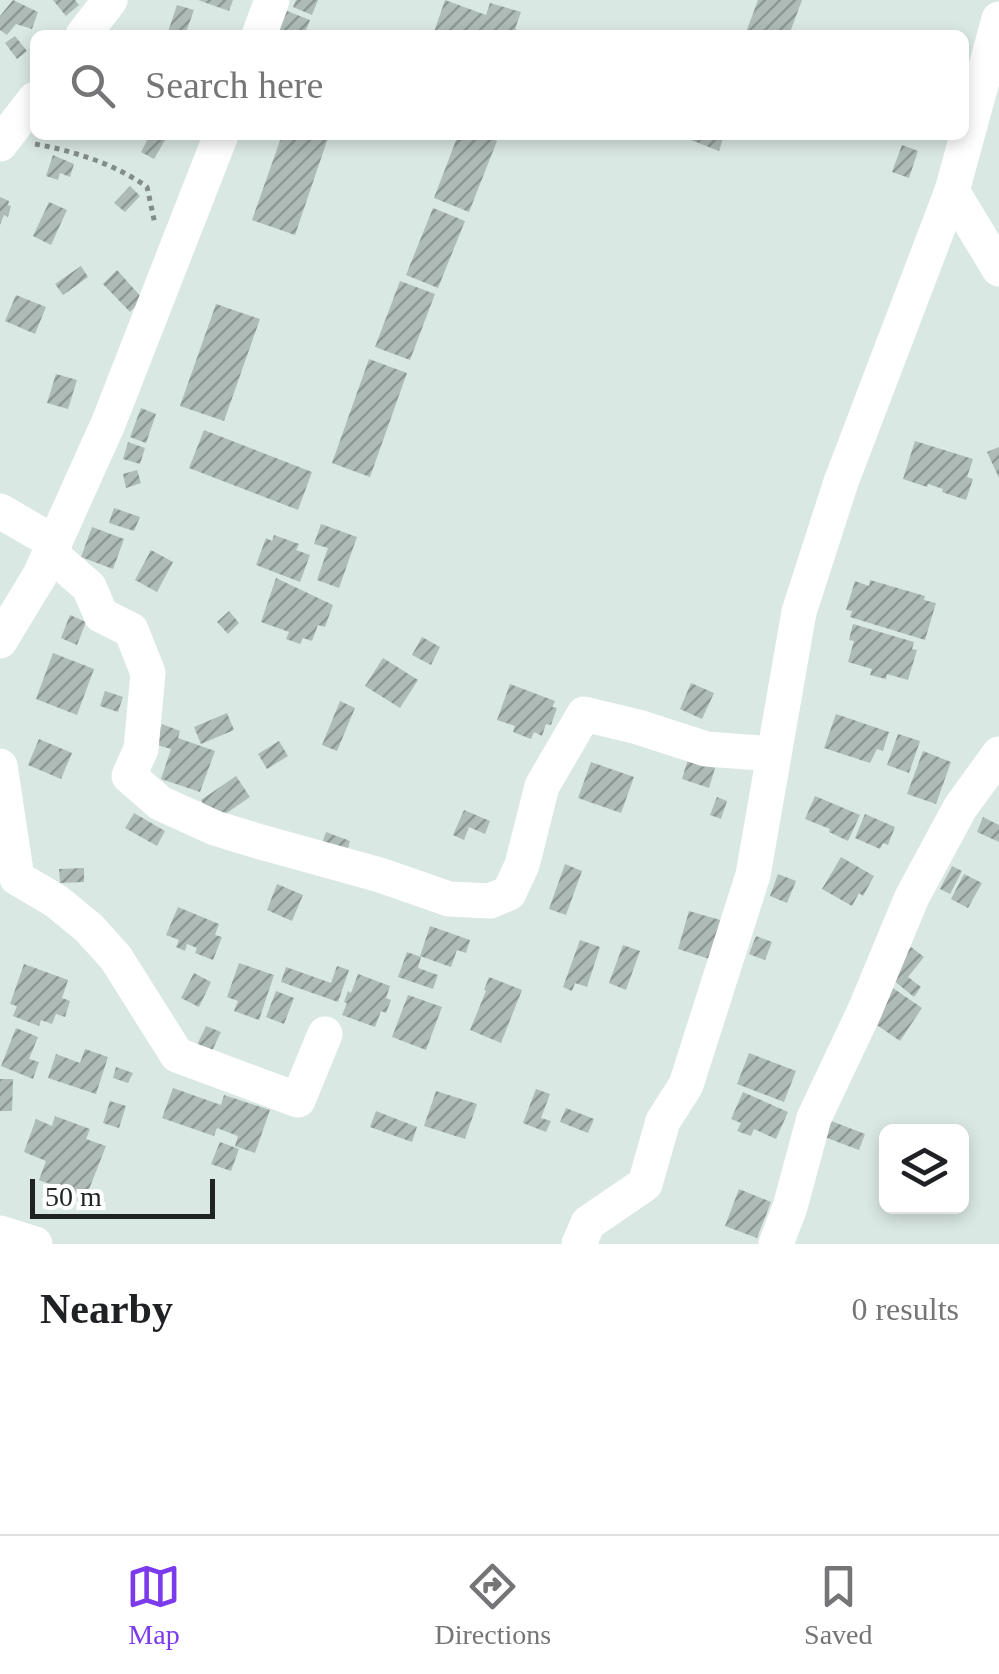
<!DOCTYPE html>
<html lang="en">
<head>
<meta charset="utf-8">
<style>
  body { margin:0; font-family:"Times New Roman",serif; background:#f6f6f6; color:#202124 }
  .controls { position:absolute; right:30px; bottom:30px; display:grid; overflow:hidden; border-radius:15px; box-shadow:0 5px 15px #0003 }
  .controls button { width:90px; height:90px; display:grid; place-items:center; padding:0; border:0; border-bottom:2px solid #e0e0e0; background:#fff; color:#202124; font:50px sans-serif }
  .scale { position:absolute; left:30px; bottom:25px; width:185px; box-sizing:border-box; padding-left:10px; border:5px solid #1f2422; border-top:0; font-size:28px; line-height:35px; white-space:nowrap; color:#1f2422; -webkit-text-stroke:8px #fff; paint-order:stroke }
  .list { margin:0; padding:0; list-style:none }
  h2 { display:flex; justify-content:space-between; align-items:center; height:130px; margin:0; padding:0 40px; font-size:42px }
  h2 small { font-size:32px; font-weight:400; color:#757577 }
  .icon { flex:none; width:55px; height:55px; fill:none; stroke:currentColor; stroke-width:2; stroke-linecap:round; stroke-linejoin:round }
  .map { position:relative; flex:none; width:999px; height:1244px; overflow:hidden }
  .search { position:absolute; background:#fff; box-shadow:0 5px 15px #0003; left:30px; right:30px; top:30px; height:110px; display:flex; align-items:center; gap:25px; box-sizing:border-box; padding:0 35px; border-radius:15px; color:#757577; font-size:38px }
  .sheet { height:290px; background:#fff }
  nav { display:flex; justify-content:space-around; align-items:center; box-sizing:border-box; height:140px; border-top:2px solid #e0e0e0; background:#fff; font-size:28px; color:#757577 }
  nav a { display:grid; justify-items:center; gap:5px }
  nav .on { color:#7c3aed }
  .map>svg:first-child { display:block }
  .building { fill:url(#building-hatch) }
  .lines { fill:none; stroke-linecap:round; stroke-linejoin:round }
  .path { stroke:#828c88; stroke-width:5; stroke-dasharray:5 5; stroke-linecap:butt }
  .minor { stroke:#fff; stroke-width:35 }
</style>
</head>
<body>
<div class="map">
<svg width="999" height="1244" viewBox="0 0 999 1244">
  <defs>
    <pattern id="building-hatch" width="6" height="6" patternUnits="userSpaceOnUse" patternTransform="scale(2.5)"><rect width="6" height="6" fill="#aebbb6"/><path d="M-1 1l2-2M0 6l6-6M5 7l2-2" fill="none" stroke="#8d9894"/></pattern>
  </defs>
  <rect width="100%" height="100%" fill="#dae8e3"/>
  <g class="building">
    <polygon points="13,0 38,12 32,29 16,24 7,35 0,30 0,16"/>
    <polygon points="53,0 75,0 79,5 66,16"/>
    <polygon points="198,0 233,0 229,11"/>
    <polygon points="296,0 318,0 312,15 293,7"/>
    <polygon points="445,0 486,15 490,3 521,12 515,29 531,35 433,35"/>
    <polygon points="758,0 802,0 789,35 745,35"/>
    <polygon points="177,5 194,10 185,35 167,35"/>
    <polygon points="287,11 310,20 304,35 278,35"/>
    <polygon points="15,36 27,51 17,59 5,43"/>
    <polygon points="150,135 168,135 154,159 141,152"/>
    <polygon points="282,135 329,135 295,235 252,220"/>
    <polygon points="458,135 482,135 497,141 469,212 434,198"/>
    <polygon points="678,135 724,135 719,151"/>
    <polygon points="902,145 918,151 909,178 892,172"/>
    <polygon points="53,155 74,164 70,177 60,173 58,180 46,176"/>
    <polygon points="130,186 140,196 125,212 114,203"/>
    <polygon points="0,197 9,201 8,205 11,206 8,217 4,215 0,225"/>
    <polygon points="49,202 67,210 51,245 33,236"/>
    <polygon points="433,208 465,221 438,288 406,275"/>
    <polygon points="81,266 88,277 63,295 55,284"/>
    <polygon points="117,270 143,299 130,312 103,284"/>
    <polygon points="400,281 435,294 410,360 375,347"/>
    <polygon points="16,295 46,307 35,334 5,321"/>
    <polygon points="216,304 260,319 224,421 180,406"/>
    <polygon points="369,359 407,373 370,477 332,463"/>
    <polygon points="56,374 77,380 68,409 47,403"/>
    <polygon points="141,408 156,414 146,443 130,437"/>
    <polygon points="204,430 312,472 298,510 189,468"/>
    <polygon points="915,441 973,459 967,477 973,479 966,500 942,492 943,489 928,484 927,487 903,479"/>
    <polygon points="128,442 145,448 140,464 123,459"/>
    <polygon points="999,447 999,478 987,452"/>
    <polygon points="137,470 141,483 126,488 123,474"/>
    <polygon points="114,508 140,517 134,531 109,523"/>
    <polygon points="321,524 357,537 339,588 317,580 328,548 314,544"/>
    <polygon points="92,527 124,539 113,569 81,557"/>
    <polygon points="274,535 299,544 296,550 310,555 300,582 256,565 266,538 272,541"/>
    <polygon points="151,550 173,562 157,592 135,580"/>
    <polygon points="276,578 333,605 325,627 318,625 312,641 303,638 300,644 286,639 289,632 261,622"/>
    <polygon points="870,580 925,596 924,600 936,603 925,640 850,617 852,611 846,610 855,581 869,586"/>
    <polygon points="229,611 239,623 228,634 217,622"/>
    <polygon points="70,615 86,622 77,645 61,638"/>
    <polygon points="853,624 914,642 912,649 917,650 908,680 887,674 886,679 870,675 872,669 848,662 854,641 849,640"/>
    <polygon points="422,637 440,647 431,665 412,655"/>
    <polygon points="53,653 94,669 77,715 36,699"/>
    <polygon points="383,658 418,680 400,708 365,686"/>
    <polygon points="691,683 714,693 702,719 680,709"/>
    <polygon points="510,684 555,701 552,707 557,708 551,725 546,724 542,736 534,732 531,739 513,732 515,726 497,720"/>
    <polygon points="105,691 123,697 118,712 100,706"/>
    <polygon points="340,701 355,708 337,751 322,745"/>
    <polygon points="227,713 234,730 201,744 194,727"/>
    <polygon points="836,714 889,732 883,751 877,749 870,763 824,748"/>
    <polygon points="162,724 180,731 178,738 215,751 200,792 161,779 171,749 154,744"/>
    <polygon points="898,734 920,741 909,773 887,765"/>
    <polygon points="39,739 72,753 61,779 28,765"/>
    <polygon points="279,741 288,756 267,769 258,754"/>
    <polygon points="923,751 951,762 936,804 907,794"/>
    <polygon points="688,759 715,768 709,788 682,779"/>
    <polygon points="591,762 634,777 621,813 578,798"/>
    <polygon points="236,776 250,797 215,821 201,800"/>
    <polygon points="815,796 860,815 848,841 829,832 830,829 805,819"/>
    <polygon points="717,797 727,801 721,819 710,815"/>
    <polygon points="464,810 490,821 485,834 469,827 464,840 453,835"/>
    <polygon points="134,813 165,831 157,846 125,828"/>
    <polygon points="865,814 895,827 888,845 883,843 880,849 855,838"/>
    <polygon points="983,817 999,825 999,842 977,832"/>
    <polygon points="326,832 350,841 346,855 321,846"/>
    <polygon points="841,857 874,876 863,896 859,893 852,906 822,889"/>
    <polygon points="565,864 582,871 566,915 549,909"/>
    <polygon points="952,866 962,871 950,894 940,889"/>
    <polygon points="84,868 84,882 60,883 59,869"/>
    <polygon points="778,874 796,881 787,903 770,896"/>
    <polygon points="964,874 982,883 968,908 951,899"/>
    <polygon points="277,884 303,895 292,921 267,910"/>
    <polygon points="178,907 219,924 215,935 222,937 213,960 195,953 197,948 187,944 185,951 176,947 179,940 166,935"/>
    <polygon points="689,911 727,922 716,961 678,949"/>
    <polygon points="430,926 470,940 466,953 457,950 451,967 420,956"/>
    <polygon points="756,936 772,942 765,960 749,954"/>
    <polygon points="580,940 600,947 587,987 575,983 572,991 563,987"/>
    <polygon points="623,945 640,951 626,990 609,983"/>
    <polygon points="911,947 924,957 908,977 921,987 914,997 888,976"/>
    <polygon points="407,952 421,957 418,968 438,975 433,989 398,977"/>
    <polygon points="239,963 274,975 259,1020 234,1011 238,1001 227,997"/>
    <polygon points="24,964 68,980 62,998 70,1001 65,1017 56,1014 52,1024 41,1020 39,1026 13,1016 17,1006 10,1004"/>
    <polygon points="337,966 349,970 338,1002 281,982 286,967 331,983"/>
    <polygon points="194,973 211,982 199,1007 181,998"/>
    <polygon points="358,974 390,986 386,998 391,1000 386,1013 381,1011 375,1027 342,1015 347,1003 344,1002 348,991 351,993"/>
    <polygon points="489,977 522,990 501,1043 470,1030 486,991 484,990"/>
    <polygon points="893,988 922,1008 900,1041 871,1021"/>
    <polygon points="276,991 294,998 284,1024 266,1017"/>
    <polygon points="408,995 442,1007 426,1050 392,1037"/>
    <polygon points="206,1026 221,1032 210,1055 195,1049"/>
    <polygon points="16,1028 38,1037 29,1059 39,1062 33,1079 1,1066"/>
    <polygon points="85,1049 108,1057 96,1094 48,1078 56,1054 80,1063"/>
    <polygon points="749,1053 796,1071 784,1102 737,1084"/>
    <polygon points="116,1067 133,1073 128,1083 113,1078"/>
    <polygon points="0,1079 13,1079 12,1111 0,1111"/>
    <polygon points="173,1088 221,1105 224,1095 270,1110 255,1153 235,1146 238,1136 217,1128 214,1136 162,1118"/>
    <polygon points="536,1089 550,1094 541,1118 551,1121 546,1132 523,1123"/>
    <polygon points="436,1091 477,1104 465,1139 424,1126"/>
    <polygon points="743,1092 788,1112 776,1139 754,1129 751,1136 737,1131 741,1123 731,1119"/>
    <polygon points="110,1101 126,1106 119,1128 103,1123"/>
    <polygon points="566,1108 594,1119 588,1133 560,1122"/>
    <polygon points="376,1111 417,1127 412,1142 370,1127"/>
    <polygon points="55,1116 90,1129 86,1139 106,1146 86,1197 39,1180 46,1161 24,1152 36,1119 52,1126"/>
    <polygon points="826,1119 865,1134 859,1150 819,1135"/>
    <polygon points="220,1142 239,1149 231,1171 211,1164"/>
    <polygon points="739,1189 771,1202 757,1238 725,1226"/>
  </g>
  <g class="lines">
    <path class="path" d="M35,144C74,151 115,164 147,187L155,224"/>
    <g class="minor">
      <polyline points="999,19 952,191 999,269"/>
      <polyline points="83,35 110,0"/>
      <polyline points="259,35 272,0"/>
      <polyline points="0,144 35,99"/>
      <polyline points="0,511 55,543"/>
      <polyline points="50,553 89,587 101,615 131,630 148,673 141,749 129,776 160,803 215,828 254,840 380,875 449,899 490,901 509,893 522,865 542,786 584,714 638,727 706,749 774,754"/>
      <polyline points="0,641 40,575 108,424 221,135"/>
      <polyline points="0,766 17,878 56,901 89,928 116,958 177,1055 298,1100 325,1034"/>
      <polyline points="0,1233 35,1244"/>
      <polyline points="579,1244 588,1223 645,1184 663,1121 686,1085 753,875 799,612 841,482 952,191"/>
      <polyline points="776,1244 790,1207 814,1118 865,1010 912,897 960,808 999,754"/>
    </g>
  </g>
</svg>
<div class="controls">
<button><svg class="icon" aria-label="layers" viewBox="0 0 24 24"><path d="M12 4l9 5-9 5-9-5zM3 14l9 5 9-5"/></svg></button>
</div>
<div class="scale">50 m</div>
<div class="search"><svg class="icon" aria-label="search" viewBox="0 0 24 24"><circle cx="10" cy="10" r="6"/><path d="M15 15l6 6"/></svg>Search here</div>
</div>
<section class="sheet">
<h2>Nearby<small>0 results</small></h2>
<ul class="list">
</ul>
</section>
<nav>
<a class="on"><svg class="icon" aria-label="map" viewBox="0 0 24 24"><path d="M3 6l6-2 6 2 6-2v14l-6 2-6-2-6 2zM9 4v14M15 6v14"/></svg>Map</a>
<a><svg class="icon" aria-label="directions" viewBox="0 0 24 24"><path d="M12 3l9 9-9 9-9-9zM9 14v-3h6M13 9l2 2-2 2"/></svg>Directions</a>
<a><svg class="icon" aria-label="saved" viewBox="0 0 24 24"><path d="M7 4h10v16l-5-4-5 4z"/></svg>Saved</a>
</nav>
</body>
</html>
